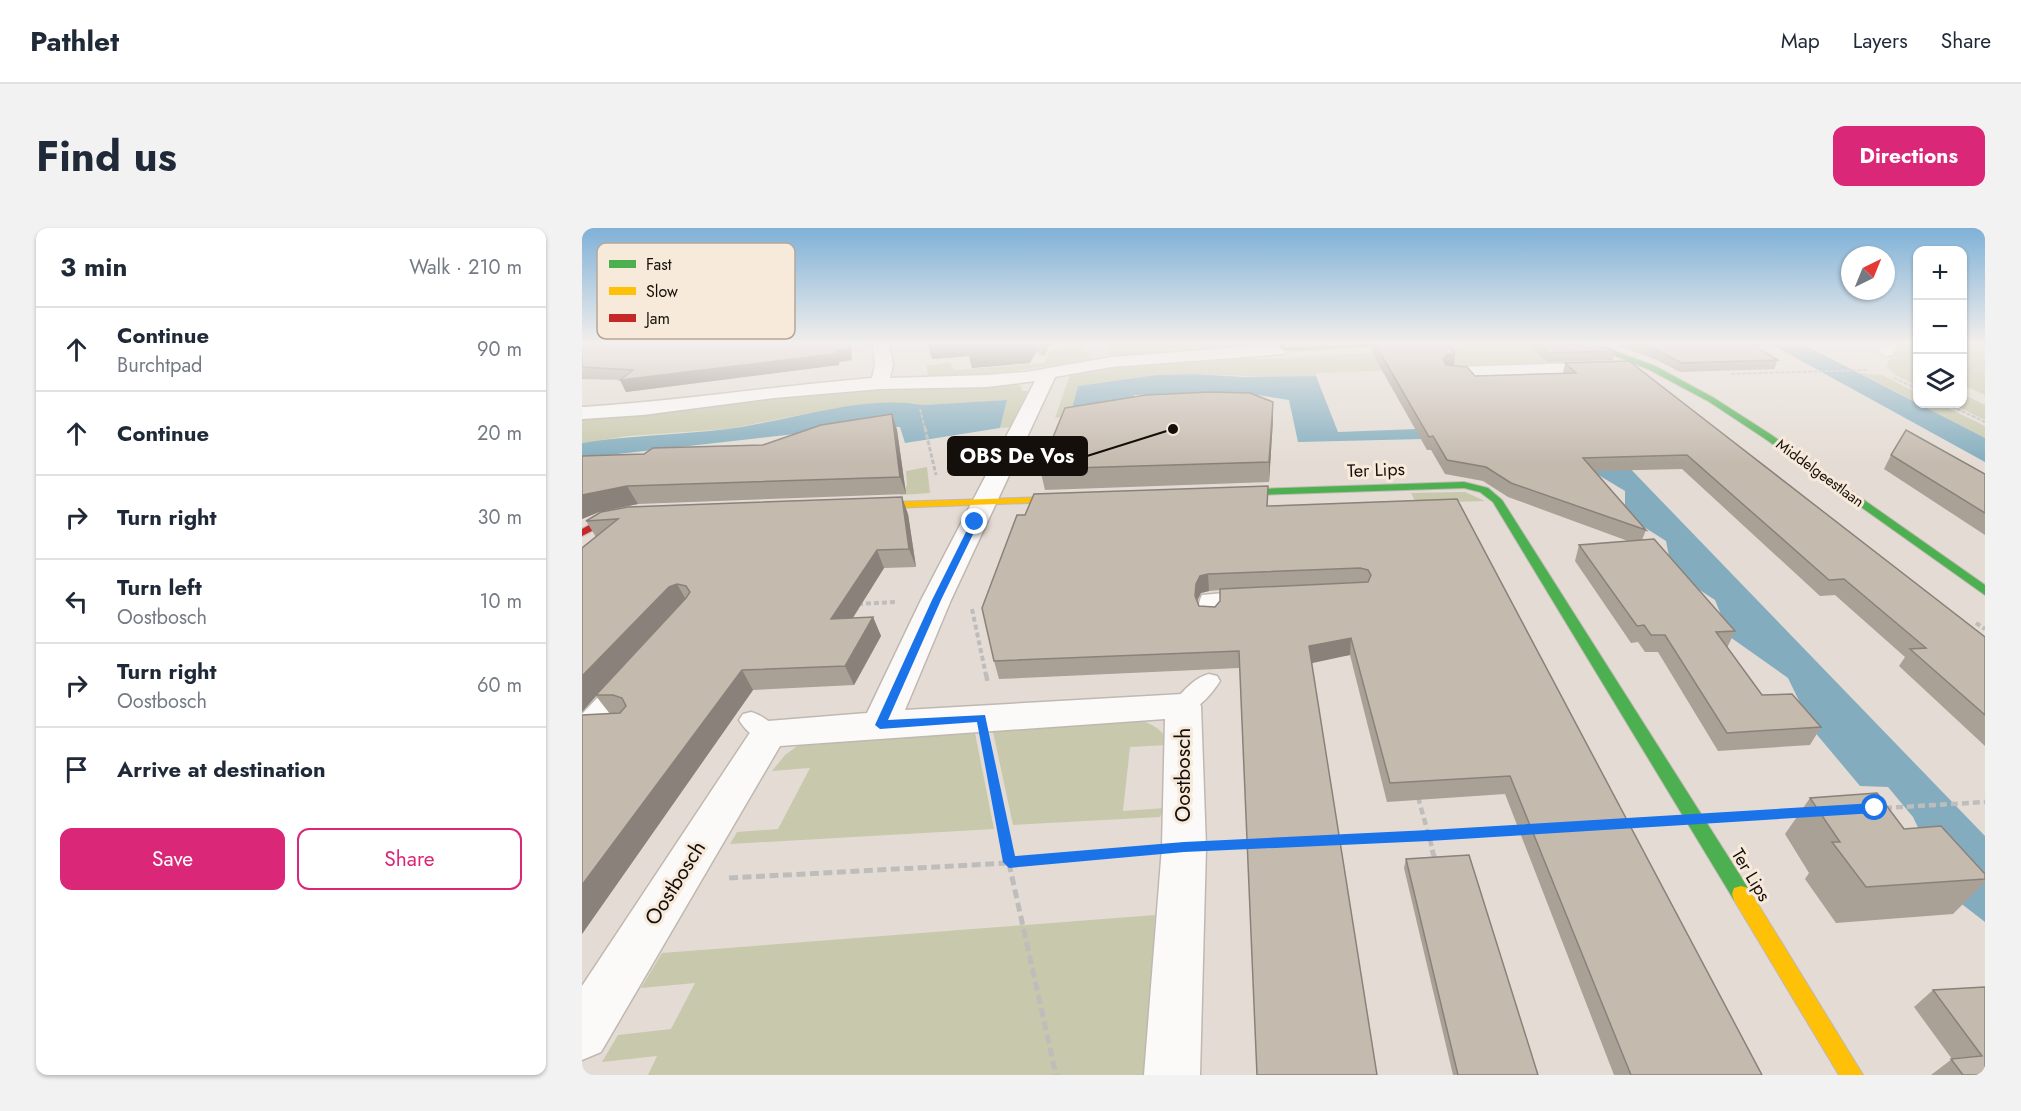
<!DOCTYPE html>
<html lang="en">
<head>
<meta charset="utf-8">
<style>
  body { margin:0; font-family:Jost,sans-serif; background:#f2f2f3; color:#1f2937 }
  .controls { position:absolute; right:18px; top:18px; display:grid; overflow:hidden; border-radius:12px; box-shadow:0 2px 4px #0004 }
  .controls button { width:54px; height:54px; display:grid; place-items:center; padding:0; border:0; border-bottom:2px solid #e0e1e3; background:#fff; color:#1f2937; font:30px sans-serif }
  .compass { position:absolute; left:1259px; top:18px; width:54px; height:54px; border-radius:50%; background:#fff; box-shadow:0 2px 4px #0004; rotate:43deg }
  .stop { position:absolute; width:18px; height:18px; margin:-14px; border:4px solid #1a73e8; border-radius:50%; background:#fff }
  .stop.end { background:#1a73e8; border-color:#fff; box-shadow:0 2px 6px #0008 }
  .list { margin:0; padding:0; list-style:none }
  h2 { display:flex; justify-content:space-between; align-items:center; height:78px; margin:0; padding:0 24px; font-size:26px }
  h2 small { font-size:20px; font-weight:400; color:#747a83 }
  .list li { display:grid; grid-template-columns:39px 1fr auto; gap:18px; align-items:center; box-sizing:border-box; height:84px; padding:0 24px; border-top:2px solid #e0e1e3 }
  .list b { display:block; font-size:22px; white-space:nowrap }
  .list p { margin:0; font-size:20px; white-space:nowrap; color:#747a83 }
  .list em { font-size:20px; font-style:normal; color:#747a83 }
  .actions { display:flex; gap:12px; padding:18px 24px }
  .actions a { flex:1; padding:14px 0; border:2px solid #db2777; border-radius:12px; text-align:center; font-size:21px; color:#db2777 }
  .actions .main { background:#db2777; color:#fff }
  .icon { flex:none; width:33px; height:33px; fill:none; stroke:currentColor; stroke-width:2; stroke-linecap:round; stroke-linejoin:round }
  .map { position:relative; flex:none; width:1403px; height:847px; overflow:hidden; border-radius:12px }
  header { display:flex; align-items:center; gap:36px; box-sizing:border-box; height:84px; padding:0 30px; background:#fff; border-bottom:2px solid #e0e1e3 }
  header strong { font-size:28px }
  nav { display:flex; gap:33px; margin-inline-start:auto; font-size:21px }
  .intro { display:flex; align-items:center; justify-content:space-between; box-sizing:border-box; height:144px; padding:0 36px }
  h1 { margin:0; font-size:42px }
  .button { padding:15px 27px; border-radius:12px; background:#db2777; color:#fff; font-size:21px; font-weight:700 }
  main { display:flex; gap:36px; padding:0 36px }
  aside { flex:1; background:#fff; border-radius:12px; box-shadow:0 2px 4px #0004 }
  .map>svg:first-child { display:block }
  .green { fill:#c7c8ac }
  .water { fill:#83adbe }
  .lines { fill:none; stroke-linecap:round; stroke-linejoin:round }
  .lane-casing { stroke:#bfb8b1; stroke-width:3 }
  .street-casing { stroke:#bfb8b1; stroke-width:3 }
  .fast-casing { stroke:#bfb8b1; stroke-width:2 }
  .slow-casing { stroke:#bfb8b1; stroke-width:2 }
  .jam-casing { stroke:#bfb8b1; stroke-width:2 }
  .path-far4 { stroke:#bfbdbb; stroke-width:2; stroke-dasharray:4 1.5; stroke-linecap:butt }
  .path-far3 { stroke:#bfbdbb; stroke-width:3; stroke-dasharray:4.5 2; stroke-linecap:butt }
  .path-far2 { stroke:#bfbdbb; stroke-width:4; stroke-dasharray:5 3; stroke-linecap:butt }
  .path-far1 { stroke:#bfbdbb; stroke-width:4.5; stroke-dasharray:7 4; stroke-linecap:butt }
  .path { stroke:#bfbdbb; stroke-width:5; stroke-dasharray:9 4.5; stroke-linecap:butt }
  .lane { fill:#fbfaf9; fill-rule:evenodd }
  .street { fill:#fbfaf9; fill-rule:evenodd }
  .fast { fill:#4caf50; fill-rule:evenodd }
  .slow { fill:#ffc107; fill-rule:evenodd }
  .jam { fill:#c62828; fill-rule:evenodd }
  .wall { fill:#a9a096; fill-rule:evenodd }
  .shaded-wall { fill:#8a827a }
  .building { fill:#c5baae; stroke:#8a827a; stroke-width:1.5; fill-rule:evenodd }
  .route { fill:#1a73e8 }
  .labels { text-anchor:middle; stroke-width:6; stroke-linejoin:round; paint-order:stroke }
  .far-street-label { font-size:15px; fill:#140f0a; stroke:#f8eada }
  .street-label { font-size:18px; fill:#140f0a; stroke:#f8eada }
  .near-street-label { font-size:21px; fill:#140f0a; stroke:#f8eada }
  .key { fill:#f8eada; stroke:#b4a89c; stroke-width:1.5 }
  .key-label { font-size:16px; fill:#140f0a }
  .leader { fill:none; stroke:#140f0a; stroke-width:2 }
  .callout-dot { fill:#140f0a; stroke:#f8eada; stroke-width:2 }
  .callout { fill:#140f0a; stroke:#140f0a; stroke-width:2 }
  .callout-label { font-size:20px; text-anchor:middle; font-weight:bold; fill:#fff }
</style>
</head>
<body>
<header>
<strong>Pathlet</strong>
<nav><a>Map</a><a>Layers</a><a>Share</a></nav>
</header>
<div class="intro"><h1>Find us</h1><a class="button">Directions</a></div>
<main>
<aside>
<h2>3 min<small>Walk · 210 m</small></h2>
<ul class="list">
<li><svg class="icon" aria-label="ahead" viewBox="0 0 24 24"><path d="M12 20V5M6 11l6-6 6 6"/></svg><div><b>Continue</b><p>Burchtpad</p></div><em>90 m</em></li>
<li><svg class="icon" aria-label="ahead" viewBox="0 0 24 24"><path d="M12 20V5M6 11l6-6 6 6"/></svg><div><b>Continue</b></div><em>20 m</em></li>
<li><svg class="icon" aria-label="right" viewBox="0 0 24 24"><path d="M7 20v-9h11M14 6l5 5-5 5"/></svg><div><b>Turn right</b></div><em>30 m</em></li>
<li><svg class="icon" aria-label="left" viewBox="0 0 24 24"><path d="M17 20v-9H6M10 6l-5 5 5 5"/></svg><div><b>Turn left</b><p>Oostbosch</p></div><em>10 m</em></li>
<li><svg class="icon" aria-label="right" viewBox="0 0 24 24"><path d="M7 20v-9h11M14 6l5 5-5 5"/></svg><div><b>Turn right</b><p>Oostbosch</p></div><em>60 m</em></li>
<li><svg class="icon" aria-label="arrive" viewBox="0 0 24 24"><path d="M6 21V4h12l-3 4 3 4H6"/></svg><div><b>Arrive at destination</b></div></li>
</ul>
<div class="actions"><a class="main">Save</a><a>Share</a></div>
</aside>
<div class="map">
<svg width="1403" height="847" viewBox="0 0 1403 847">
  <rect width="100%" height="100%" fill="#e4dcd4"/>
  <g class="green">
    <polygon points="523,116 663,116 665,120 531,131"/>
    <path d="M933,116C966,118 999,123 1029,136L1014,135L734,145V148L698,149L613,146L574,147L496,158L488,187L473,190L488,147L534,138L670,128L678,131Z"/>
    <polygon points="1317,116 1335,116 1335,158 1312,146 1304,138"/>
    <polygon points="1381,116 1403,116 1403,167 1381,157"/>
    <polygon points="500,119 510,132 425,144 347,150 344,138 368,134 372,142 462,135 469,121"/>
    <polygon points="1277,145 1300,147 1335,165 1336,175"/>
    <path d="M426,156L439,158L440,163H446L428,199L418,200L425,172L341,177L329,175L249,181L146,201L46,208L0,215V191C72,185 143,173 214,166C285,159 355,162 426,156Z"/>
    <polygon points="1381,166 1403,177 1403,192 1370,176 1380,176"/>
    <polygon points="1336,176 1358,176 1403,198 1403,210"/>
    <polygon points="345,239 348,265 318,267 325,257 324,243"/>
    <polygon points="883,264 903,273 834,275 829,265"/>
    <path d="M562,493C574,499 583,503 586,517L548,519L541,583L583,580L578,589L431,597L410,499Z"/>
    <polygon points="392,500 412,601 148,616 155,604 196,601 228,540 190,543 203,527 218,516"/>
    <polygon points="573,687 564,847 66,847 75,828 20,834 36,807 89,801 113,755 59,760 80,725"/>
  </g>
  <g class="water">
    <polygon points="1176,116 1220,116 1403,210 1403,234 1196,120"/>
    <polygon points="613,146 662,149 734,148 756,204 992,195 1009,200 1403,608 1403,694 1368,667 1331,589 1306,559 1278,558 1231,502 1206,450 1148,409 1133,372 1090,344 1084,313 1043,287 1043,263 1008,242 962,208 716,214 707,172 663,165 552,167 555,176 488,187 496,158 574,147"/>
    <path d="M425,172L418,200L323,215L318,199H275L0,230V215C49,207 97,207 146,201C206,193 282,166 341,177Z"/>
  </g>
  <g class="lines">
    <defs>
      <g id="lane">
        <path d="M665,363L672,365L675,369L672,373L637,376V390L634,394H620C615,387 616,374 620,367Z"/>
        <path d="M627,446L635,448L638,453C629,467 611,489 593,484L590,478C597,466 613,449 627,446Z"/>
        <polygon points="41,449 49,451 52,456 22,492 26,498 22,504 14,506 0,505 0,486 33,451"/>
        <path d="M169,484C180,487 192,496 198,506L194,512C179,517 165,505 157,492L161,486Z"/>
      </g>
      <g id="street">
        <path d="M291,116H307L311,137L308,150L405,147L444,144L529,129L701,116L708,117L710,121L702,126L529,139L473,149L369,372L323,482L601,466L614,469L619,478L624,619L618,847H562L580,619L583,491L198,518L19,824L0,832V758L173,497L186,493L285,485L339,372L453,153L405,159L298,161L192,170L61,187L0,191V179C97,173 193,158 290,150L293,137Z"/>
        <polygon points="1301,116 1317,116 1310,127 1304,128 1296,123"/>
        <polygon points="1028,134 1034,135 1037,139 1034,143 870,149 864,148 861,144 864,140 870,139"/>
      </g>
      <g id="fast">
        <polygon points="695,116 702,116 704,119 796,116 793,118 702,123"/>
        <polygon points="1004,116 1014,116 1073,138 1132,170 1188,206 1403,357 1403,367 1182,210 1126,173 1068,142"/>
        <polygon points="882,254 906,260 920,272 1166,660 1168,666 1166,672 1159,674 1152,672 911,274 898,264 882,260 643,268 638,265 643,262"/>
      </g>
      <g id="slow">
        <polygon points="495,268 500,271 499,273 280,281 275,278 280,275"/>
        <polygon points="1159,658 1166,660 1281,847 1257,847 1152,672 1150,666 1152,660"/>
      </g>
      <polygon id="jam" points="51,283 55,284 55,288 27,294 0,308 0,301 20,290"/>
    </defs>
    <use href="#lane" class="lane-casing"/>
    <use href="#street" class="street-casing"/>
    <use href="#fast" class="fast-casing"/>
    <use href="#slow" class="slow-casing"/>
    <use href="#jam" class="jam-casing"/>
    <g class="path-far4">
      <polyline points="1403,135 1386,141 1403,153"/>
      <polyline points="1149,146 1285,142"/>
      <polyline points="1312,150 1336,161"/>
      <polyline points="1365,176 1403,194"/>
      <polyline points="338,181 343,201"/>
    </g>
    <polyline class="path-far3" points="343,200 354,247"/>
    <g class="path-far2">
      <polyline points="276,376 313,374"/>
      <polyline points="390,381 404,447"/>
      <polyline points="1394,395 1403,401"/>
    </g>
    <g class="path-far1">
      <polyline points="404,446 406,456"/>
      <polyline points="406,525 425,623"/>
      <polyline points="836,569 851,623"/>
      <polyline points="1303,580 1403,574"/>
      <polyline points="1159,588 1221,584"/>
      <polyline points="1043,595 1065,593"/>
      <polyline points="755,612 939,602"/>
      <polyline points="647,617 670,616"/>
      <polyline points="556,623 559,623"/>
    </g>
    <g class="path">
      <polyline points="424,622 474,847"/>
      <polyline points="850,622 853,631"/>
      <polyline points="147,650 427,635 559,623"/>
    </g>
    <use href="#lane" class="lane"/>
    <use href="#street" class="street"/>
    <use href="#fast" class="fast"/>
    <use href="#slow" class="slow"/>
    <use href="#jam" class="jam"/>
  </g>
  <g class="wall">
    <polygon points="0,116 270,132 257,134 257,137 44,164 38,152 0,151"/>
    <polygon points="346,116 468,116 462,128 454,124 448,135 390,140 387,128 350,131"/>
    <polygon points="790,116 866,116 873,125 872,137 866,137 893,148 981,145 983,135 1403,409 1403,518 1317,438 1323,429 1253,367 1238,368 1100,241 1013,243 1064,302 1060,312 1153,403 1145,420 1180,467 1239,499 1228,517 1136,523 1076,424 1063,424 1056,414 1049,415 993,333 997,317 1046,313 926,269 901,253 863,246 849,222 845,222 789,123"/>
    <polygon points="946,116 1012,116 1033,123 1031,132 965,134"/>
    <polygon points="1031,116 1177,116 1179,117 1177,121 1196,132 1192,141 1098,144 1075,132"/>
    <polygon points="310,186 315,202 324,266 56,276 17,284 0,291 0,228 62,226 181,217"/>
    <polygon points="691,192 687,254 463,262 458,241"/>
    <polygon points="1309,227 1403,246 1403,307 1302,241"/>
    <path d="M875,271L1180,847H1032L923,566L805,574L768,427L657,440L417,451L412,433L686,278ZM638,362V373L633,379L617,378L615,373L619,365L627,363Z"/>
    <polygon points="19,284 326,286 334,339 302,340 271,390 291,389 299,408 272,457 171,462 0,706 0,487 28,486 14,468 0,484 14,309 4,293"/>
    <polygon points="1228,570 1322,601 1403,646 1403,654 1371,686 1254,695 1223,651 1227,645 1203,606"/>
    <polygon points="824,631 956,847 871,847 822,640"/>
    <polygon points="1403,759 1403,847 1349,847 1370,831 1332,779 1351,762"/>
  </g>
  <g class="shaded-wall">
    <polygon points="266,116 269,116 270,132 257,134 257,137 44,164 38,152 253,123"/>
    <polygon points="346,116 452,116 454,124 448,135 390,140 387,128 350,131"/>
    <polygon points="460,116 468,116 462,128"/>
    <polygon points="873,125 872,137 864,138 861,131 865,126"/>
    <polygon points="691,174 691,192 687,254 687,234"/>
    <polygon points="310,186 315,202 324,266 318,249"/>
    <polygon points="45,258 56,276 17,284 0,291 0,267"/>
    <polygon points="320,269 326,286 334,339 327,321"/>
    <polygon points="295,322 302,340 258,410 249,391"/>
    <polygon points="626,346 627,363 619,365 615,373 615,385 613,368 614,356 618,348"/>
    <polygon points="95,356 106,375 14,467 14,468 0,484 0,448 87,359"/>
    <polygon points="291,389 299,408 272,457 263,438"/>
    <polygon points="769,410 768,427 726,436 727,418"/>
    <polygon points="160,442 171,462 0,706 0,657"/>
  </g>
  <g class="building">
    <polygon points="0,116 266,116 266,121 253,123 253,126 38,152 51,142 0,139"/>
    <polygon points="793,116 866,116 873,125 865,126 861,131 864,137 885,139 893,148 994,145 983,135 1047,133 1403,409 1403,487 1328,421 1344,420 1262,351 1247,352 1105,227 1001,230 1064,302 929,255 904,239 865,232 851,208 847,209"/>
    <polygon points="957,116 1012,116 1033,123 967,125"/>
    <polygon points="1057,116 1177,116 1179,117 1170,117 1196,132 1100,135 1077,123"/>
    <polygon points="628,164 668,165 691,174 687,234 458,241 483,180 564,167"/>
    <polygon points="310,186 318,249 45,258 0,267 0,228 62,226 71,220 181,217 239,197"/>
    <polygon points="1324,202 1403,246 1403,285 1309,227"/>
    <path d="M686,258L685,278L875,271L1180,847H1049L928,548L808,555L769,410L727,418L795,847H675L657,423L412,433L400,380L435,287H443L452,266ZM778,340L786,342L789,347L786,354L638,361V373L633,379L617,378L613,368L614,356L618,348L626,346Z"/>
    <polygon points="320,269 327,321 295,322 249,391 291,389 263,438 160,442 0,657 0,487 38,485 44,478 40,470 31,467 14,467 104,370 108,364 104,358 95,356 87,359 0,448 0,320 36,291 4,293 19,284 46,279"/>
    <polygon points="1072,311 1153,403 1134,404 1180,467 1210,466 1239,499 1145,505 1083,407 1069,407 1062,397 1055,398 997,317"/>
    <polygon points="1295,565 1322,601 1359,598 1403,646 1403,651 1284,659 1250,614 1258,614 1228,570"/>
    <polygon points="887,627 956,847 876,847 824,631"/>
    <polygon points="1403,759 1403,847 1381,847 1369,831 1400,828 1351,762"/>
  </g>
  <linearGradient id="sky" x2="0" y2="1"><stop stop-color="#7fb1d7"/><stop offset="0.49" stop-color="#f3efec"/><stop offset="1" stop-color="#f3efec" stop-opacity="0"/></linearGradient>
  <rect width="1403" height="235" fill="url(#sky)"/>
  <polygon class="route" points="393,292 397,294 359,372 306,492 403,487 433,628 602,614 847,602 1293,575 1299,580 1293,585 847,613 602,624 427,640 421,634 395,494 298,501 293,497 350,372 389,294"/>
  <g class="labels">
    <g class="far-street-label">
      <text transform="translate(1238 245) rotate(36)" y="5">Middelgeestlaan</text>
    </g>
    <g class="street-label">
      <text transform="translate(794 242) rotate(-2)" y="6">Ter Lips</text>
      <text transform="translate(1169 647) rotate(59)" y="6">Ter Lips</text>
    </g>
    <g class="near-street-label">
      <text transform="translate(601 547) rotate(-90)" y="7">Oostbosch</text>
      <text transform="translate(93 655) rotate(-58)" y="7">Oostbosch</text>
    </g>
  </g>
  <rect x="15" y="15" width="198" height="96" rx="9" class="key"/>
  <rect x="27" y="32" width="27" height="8" fill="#4caf50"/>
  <rect x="27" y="59" width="27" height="8" fill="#ffc107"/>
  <rect x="27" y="86" width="27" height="8" fill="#c62828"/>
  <g class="key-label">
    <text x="64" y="42">Fast</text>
    <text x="64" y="69">Slow</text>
    <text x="64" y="96">Jam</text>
  </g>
  <path class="leader" d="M591 201L505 228"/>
  <circle class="callout-dot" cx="591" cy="201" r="6"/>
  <rect class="callout" x="366" y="209" width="139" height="38" rx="6"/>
  <g class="callout-label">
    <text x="435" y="235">OBS De Vos</text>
  </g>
</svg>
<div class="controls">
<button>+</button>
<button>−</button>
<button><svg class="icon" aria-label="layers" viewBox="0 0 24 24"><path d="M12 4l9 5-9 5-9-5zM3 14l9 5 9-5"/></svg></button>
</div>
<svg class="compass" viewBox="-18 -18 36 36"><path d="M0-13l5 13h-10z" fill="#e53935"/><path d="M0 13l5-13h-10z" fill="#747a83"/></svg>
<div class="stop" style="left:1293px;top:580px"></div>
<div class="stop end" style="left:393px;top:294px"></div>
</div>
</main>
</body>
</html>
